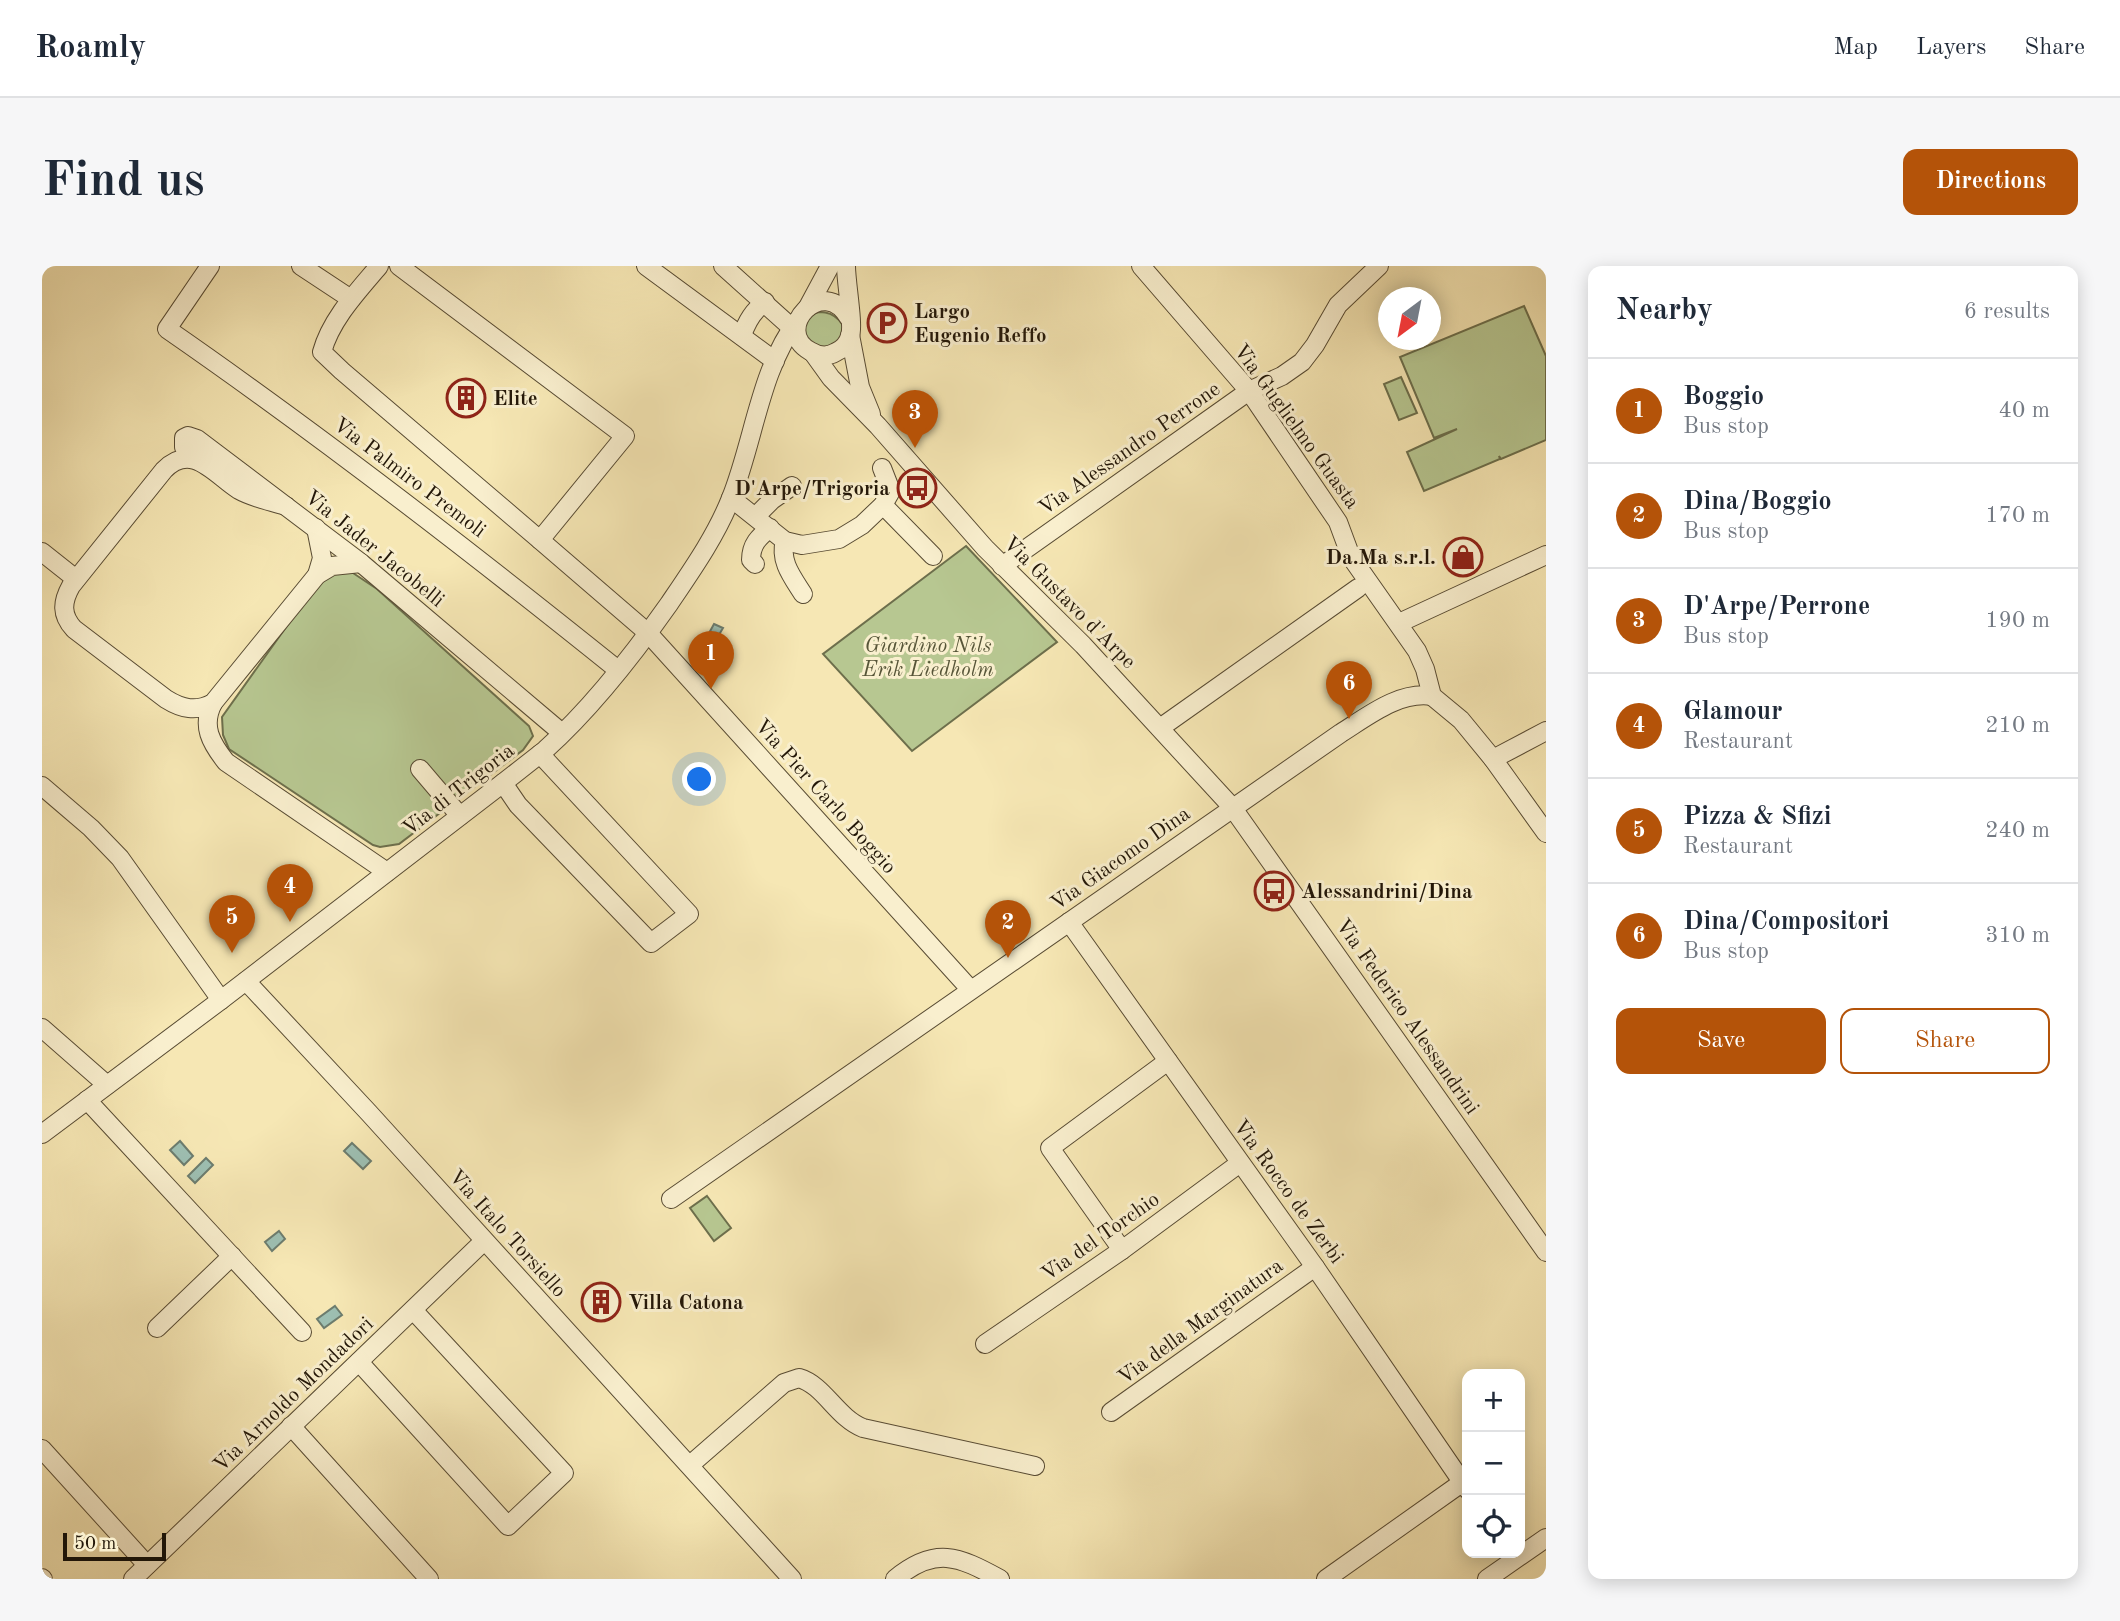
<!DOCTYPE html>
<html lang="en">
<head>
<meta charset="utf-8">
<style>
  body { margin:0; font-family:"Old Standard TT",serif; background:#f6f6f7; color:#1f2937 }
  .controls { position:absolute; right:21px; bottom:21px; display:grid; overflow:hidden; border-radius:14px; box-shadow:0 4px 18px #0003 }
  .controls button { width:63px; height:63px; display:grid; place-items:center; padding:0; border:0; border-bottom:2px solid #e0e1e3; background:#fff; color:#1f2937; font:35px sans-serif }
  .compass { position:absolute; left:1336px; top:21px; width:63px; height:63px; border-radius:50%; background:#fff; box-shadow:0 4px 18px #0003; rotate:212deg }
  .scale { position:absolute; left:21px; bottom:18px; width:103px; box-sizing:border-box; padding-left:7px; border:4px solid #231708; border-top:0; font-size:19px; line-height:24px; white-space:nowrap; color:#231708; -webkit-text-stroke:5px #f9efce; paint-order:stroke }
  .you { position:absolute; left:658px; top:514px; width:24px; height:24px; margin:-18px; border:5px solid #fff; border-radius:50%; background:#1a73e8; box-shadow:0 0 0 10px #1a73e833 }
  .badge { display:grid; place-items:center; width:46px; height:46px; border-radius:50%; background:#b45309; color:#fff; font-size:23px; font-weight:700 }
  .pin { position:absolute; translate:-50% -58px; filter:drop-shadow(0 2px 4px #0008) }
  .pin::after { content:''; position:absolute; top:37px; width:24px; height:21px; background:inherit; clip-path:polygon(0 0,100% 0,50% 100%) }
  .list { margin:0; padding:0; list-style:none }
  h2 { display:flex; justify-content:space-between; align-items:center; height:91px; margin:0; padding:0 28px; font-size:30px }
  h2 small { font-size:23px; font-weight:400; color:#747a83 }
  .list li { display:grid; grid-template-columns:46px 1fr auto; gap:21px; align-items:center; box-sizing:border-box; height:105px; padding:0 28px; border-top:2px solid #e0e1e3 }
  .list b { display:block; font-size:26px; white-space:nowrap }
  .list p { margin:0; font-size:23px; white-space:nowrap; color:#747a83 }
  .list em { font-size:23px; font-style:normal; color:#747a83 }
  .actions { display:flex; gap:14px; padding:21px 28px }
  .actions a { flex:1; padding:16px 0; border:2px solid #b45309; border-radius:14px; text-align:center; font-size:24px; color:#b45309 }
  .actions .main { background:#b45309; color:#fff }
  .icon { flex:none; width:38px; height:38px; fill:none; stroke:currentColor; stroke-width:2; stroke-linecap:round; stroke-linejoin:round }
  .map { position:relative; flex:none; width:1504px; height:1313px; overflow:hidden; border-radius:14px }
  header { display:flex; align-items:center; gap:42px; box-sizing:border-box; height:98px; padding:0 35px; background:#fff; border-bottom:2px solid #e0e1e3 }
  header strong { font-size:33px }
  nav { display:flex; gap:38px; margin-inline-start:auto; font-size:24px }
  .intro { display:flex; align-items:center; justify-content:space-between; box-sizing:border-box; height:168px; padding:0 42px }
  h1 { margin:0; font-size:49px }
  .button { padding:18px 32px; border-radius:14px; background:#b45309; color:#fff; font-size:24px; font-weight:700 }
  main { display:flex; gap:42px; padding:0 42px }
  aside { flex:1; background:#fff; border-radius:14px; box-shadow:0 4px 18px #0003 }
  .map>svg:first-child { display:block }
  .green { fill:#b7c791; stroke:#6d6f4c; stroke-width:2 }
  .water { fill:#9dbfb2; stroke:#6c7c6e; stroke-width:2 }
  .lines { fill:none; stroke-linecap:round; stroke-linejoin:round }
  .minor-casing { stroke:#584b33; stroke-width:20 }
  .minor { stroke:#f9efce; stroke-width:18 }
  .labels { text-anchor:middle; stroke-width:6; stroke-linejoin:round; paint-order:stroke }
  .poi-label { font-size:21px; font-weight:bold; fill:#231708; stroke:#f9efce; text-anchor:start }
  .street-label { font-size:21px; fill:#231708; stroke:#f9efce }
  .park-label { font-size:21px; font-style:italic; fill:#575538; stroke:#f9efce }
</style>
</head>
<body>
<header>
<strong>Roamly</strong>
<nav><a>Map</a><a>Layers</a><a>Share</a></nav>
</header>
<div class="intro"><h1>Find us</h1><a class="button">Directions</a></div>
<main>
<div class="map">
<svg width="1504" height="1313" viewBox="0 0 1504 1313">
  <rect width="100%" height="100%" fill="#f6e7b4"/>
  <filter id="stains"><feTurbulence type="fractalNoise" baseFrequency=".00286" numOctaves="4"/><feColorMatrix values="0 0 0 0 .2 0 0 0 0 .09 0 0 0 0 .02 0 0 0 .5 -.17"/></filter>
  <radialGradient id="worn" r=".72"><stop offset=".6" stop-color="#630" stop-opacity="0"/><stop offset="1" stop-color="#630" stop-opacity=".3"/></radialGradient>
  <g class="green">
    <polygon points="1482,40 1504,90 1504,174 1459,193 1457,190 1458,193 1382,225 1365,186 1415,163 1392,172 1358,91"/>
    <path d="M778,46C791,46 808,58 799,72C797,77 791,81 787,85L763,76V56L772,47Z"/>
    <polygon points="1359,111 1375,147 1357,154 1342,118"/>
    <polygon points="924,280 1015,376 870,485 781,388"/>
    <polygon points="308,305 335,323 487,460 491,470 481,484 357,578 338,581 331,579 187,483 181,469 180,451 277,315 284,308"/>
    <polygon points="665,930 689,962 672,975 648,942"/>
  </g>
  <g class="water">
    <polygon points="672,358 681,362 669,382 661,378"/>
    <polygon points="138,875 151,890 142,899 128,884"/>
    <polygon points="310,877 329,895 321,903 302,885"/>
    <polygon points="164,892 171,899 153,917 146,910"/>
    <polygon points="237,965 243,973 230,985 223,976"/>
    <polygon points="293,1040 300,1049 282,1062 275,1053"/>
  </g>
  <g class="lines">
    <defs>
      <g id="minor">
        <path d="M168,0L125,63C281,171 428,285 576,404"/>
        <polyline points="259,0 309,33"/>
        <path d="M337,0C316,25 289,53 280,86L300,105L498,274L583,170L357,0"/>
        <polyline points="604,0 733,95"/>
        <polyline points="681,0 750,62"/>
        <path d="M804,0C804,17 812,59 808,70C806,77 801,83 794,86C786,91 776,90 768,85C730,64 781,7 807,52"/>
        <polyline points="1099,0 1207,125 1296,256 1309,291 1375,385 1383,403 1390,430 1419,454 1451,493 1504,567"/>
        <polyline points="766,41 788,0"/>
        <polyline points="808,69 818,121 829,148"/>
        <path d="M700,70C704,57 712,44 723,36"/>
        <polyline points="771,87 789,112 836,160 943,282 1041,379 1190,541 1504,986"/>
        <polyline points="158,194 142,181 142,172 146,170 155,173 319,297 520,467"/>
        <polyline points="689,232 743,275 760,279 797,273 820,259 841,239 849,225 840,202"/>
        <polyline points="841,239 891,290"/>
        <path d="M244,240C228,235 211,232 197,224C173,209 150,175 122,204L29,320C20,336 19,349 32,363L124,433C140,443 154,446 171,437L275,309L290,300L319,297"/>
        <polyline points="714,250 730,234 750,220"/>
        <polyline points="274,262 280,292 275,309"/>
        <polyline points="498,274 606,367 928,723"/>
        <path d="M743,275C737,295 751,312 761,328"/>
        <polyline points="0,286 34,313"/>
        <path d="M713,298L709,294C709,278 717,271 728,262"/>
        <polyline points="960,300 1207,125 1240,110 1260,96 1273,79 1296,39 1337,0"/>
        <polyline points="1357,357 1504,289"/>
        <path d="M171,437C159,460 169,477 184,496L345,606"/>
        <polyline points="1118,462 1316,322"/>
        <polyline points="1451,493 1504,465"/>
        <polyline points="378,503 418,550"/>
        <polyline points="461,517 476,539 609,677 647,648 498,488"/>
        <polyline points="0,520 49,562 78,592 179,734"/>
        <polyline points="1027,656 1273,1001 1425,1223"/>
        <polyline points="204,715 327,847 750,1313"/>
        <polyline points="0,762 65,819"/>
        <polyline points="45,834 260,1066"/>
        <path d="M0,868L179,734L461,517C475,506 489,495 503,484C550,442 591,389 627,338C650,304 674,270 689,232C712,175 718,103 756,54"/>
        <path d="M629,933L1299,467C1326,450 1357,425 1390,430"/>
        <polyline points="1080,984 1008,882 1126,795"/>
        <polyline points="115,1062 190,990"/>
        <polyline points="943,1078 1080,984 1198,897"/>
        <polyline points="317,1096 466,1260 522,1207 371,1044"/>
        <polyline points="1069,1146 1273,1001"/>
        <polyline points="249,1160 387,1313"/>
        <polyline points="0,1183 105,1299"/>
        <path d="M648,1199L742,1117L757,1112C782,1119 795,1152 821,1162L993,1200"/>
        <polyline points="0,1312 1,1313"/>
        <polyline points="91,1313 442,975"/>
        <path d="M853,1313C893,1280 916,1290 958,1313"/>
        <polyline points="1284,1313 1421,1216"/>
        <polyline points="1445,1313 1504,1272"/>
      </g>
    </defs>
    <use href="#minor" class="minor-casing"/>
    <use href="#minor" class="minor"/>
  </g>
  <defs>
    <symbol id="parking-ring" viewBox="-11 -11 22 22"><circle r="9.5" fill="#f9efce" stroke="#8f2418" stroke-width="1.5"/><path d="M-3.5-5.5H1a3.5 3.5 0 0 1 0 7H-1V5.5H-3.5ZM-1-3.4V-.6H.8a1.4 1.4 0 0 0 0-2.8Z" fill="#8f2418"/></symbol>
    <symbol id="building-ring" viewBox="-11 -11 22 22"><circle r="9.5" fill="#f9efce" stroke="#8f2418" stroke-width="1.5"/><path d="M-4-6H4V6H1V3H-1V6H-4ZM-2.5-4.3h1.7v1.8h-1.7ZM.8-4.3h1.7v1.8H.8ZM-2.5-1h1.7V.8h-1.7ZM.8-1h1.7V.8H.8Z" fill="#8f2418"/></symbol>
    <symbol id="bus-ring" viewBox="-11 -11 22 22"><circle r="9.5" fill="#f9efce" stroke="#8f2418" stroke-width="1.5"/><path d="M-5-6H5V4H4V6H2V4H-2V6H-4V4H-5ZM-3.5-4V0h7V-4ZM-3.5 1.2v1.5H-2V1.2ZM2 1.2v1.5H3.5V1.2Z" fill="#8f2418"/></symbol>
    <symbol id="shop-ring" viewBox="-11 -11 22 22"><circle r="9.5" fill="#f9efce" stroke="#8f2418" stroke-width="1.5"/><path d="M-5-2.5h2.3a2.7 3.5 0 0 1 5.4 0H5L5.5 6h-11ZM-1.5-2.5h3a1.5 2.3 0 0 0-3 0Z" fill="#8f2418"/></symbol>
  </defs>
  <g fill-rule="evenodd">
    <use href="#parking-ring" x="823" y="35" width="44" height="44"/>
    <use href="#building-ring" x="402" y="110" width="44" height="44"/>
    <use href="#bus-ring" x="853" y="200" width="44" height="44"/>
    <use href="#shop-ring" x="1399" y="269" width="44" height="44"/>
    <use href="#bus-ring" x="1210" y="603" width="44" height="44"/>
    <use href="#building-ring" x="537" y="1014" width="44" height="44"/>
  </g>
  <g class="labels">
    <g class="poi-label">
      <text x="872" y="52">Largo<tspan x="872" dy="24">Eugenio Reffo</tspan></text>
      <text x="451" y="139">Elite</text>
      <text x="848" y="229" text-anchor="end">D'Arpe/Trigoria</text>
      <text x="1394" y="298" text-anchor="end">Da.Ma s.r.l.</text>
      <text x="1259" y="632">Alessandrini/Dina</text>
      <text x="586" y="1043">Villa Catona</text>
    </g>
    <g class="street-label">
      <text transform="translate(1255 160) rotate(54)" y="7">Via Guglielmo Guasta</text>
      <text transform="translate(1087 182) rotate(-35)" y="7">Via Alessandro Perrone</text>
      <text transform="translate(368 211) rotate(37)" y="7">Via Palmiro Premoli</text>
      <text transform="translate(333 282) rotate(39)" y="7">Via Jader Jacobelli</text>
      <text transform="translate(1028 336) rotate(45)" y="7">Via Gustavo d'Arpe</text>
      <text transform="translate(416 523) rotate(-38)" y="7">Via di Trigoria</text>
      <text transform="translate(784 530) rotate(48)" y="7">Via Pier Carlo Boggio</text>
      <text transform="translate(1078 592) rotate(-35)" y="7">Via Giacomo Dina</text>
      <text transform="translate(1366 750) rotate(55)" y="7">Via Federico Alessandrini</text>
      <text transform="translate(1247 925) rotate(54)" y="7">Via Rocco de Zerbi</text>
      <text transform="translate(466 967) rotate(48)" y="7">Via Italo Torsiello</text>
      <text transform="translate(1058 970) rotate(-35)" y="7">Via del Torchio</text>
      <text transform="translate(1158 1055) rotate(-36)" y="7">Via della Marginatura</text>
      <text transform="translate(251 1128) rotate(-44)" y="7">Via Arnoldo Mondadori</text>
    </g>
    <g class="park-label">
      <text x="886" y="386">Giardino Nils<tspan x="886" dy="24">Erik Liedholm</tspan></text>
    </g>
  </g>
  <rect width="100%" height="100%" filter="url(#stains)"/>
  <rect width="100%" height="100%" fill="url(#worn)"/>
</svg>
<div class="controls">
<button>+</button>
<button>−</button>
<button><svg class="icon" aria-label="locate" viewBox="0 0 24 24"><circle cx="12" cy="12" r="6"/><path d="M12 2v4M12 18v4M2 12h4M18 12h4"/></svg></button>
</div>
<svg class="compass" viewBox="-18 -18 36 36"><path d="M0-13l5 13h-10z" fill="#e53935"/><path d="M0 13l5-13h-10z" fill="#747a83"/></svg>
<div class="scale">50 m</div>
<div class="you"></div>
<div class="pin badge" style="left:669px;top:423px">1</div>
<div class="pin badge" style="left:966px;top:692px">2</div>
<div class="pin badge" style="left:873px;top:182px">3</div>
<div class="pin badge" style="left:248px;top:656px">4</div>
<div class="pin badge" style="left:190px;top:687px">5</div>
<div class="pin badge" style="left:1307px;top:453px">6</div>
</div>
<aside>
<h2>Nearby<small>6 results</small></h2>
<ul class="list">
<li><span class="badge">1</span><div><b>Boggio</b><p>Bus stop</p></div><em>40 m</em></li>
<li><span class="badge">2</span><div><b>Dina/Boggio</b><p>Bus stop</p></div><em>170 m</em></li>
<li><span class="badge">3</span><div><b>D'Arpe/Perrone</b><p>Bus stop</p></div><em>190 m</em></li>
<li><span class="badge">4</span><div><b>Glamour</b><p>Restaurant</p></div><em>210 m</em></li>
<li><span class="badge">5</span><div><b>Pizza &amp; Sfizi</b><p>Restaurant</p></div><em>240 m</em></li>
<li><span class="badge">6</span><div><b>Dina/Compositori</b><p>Bus stop</p></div><em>310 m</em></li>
</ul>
<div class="actions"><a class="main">Save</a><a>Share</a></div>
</aside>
</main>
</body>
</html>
